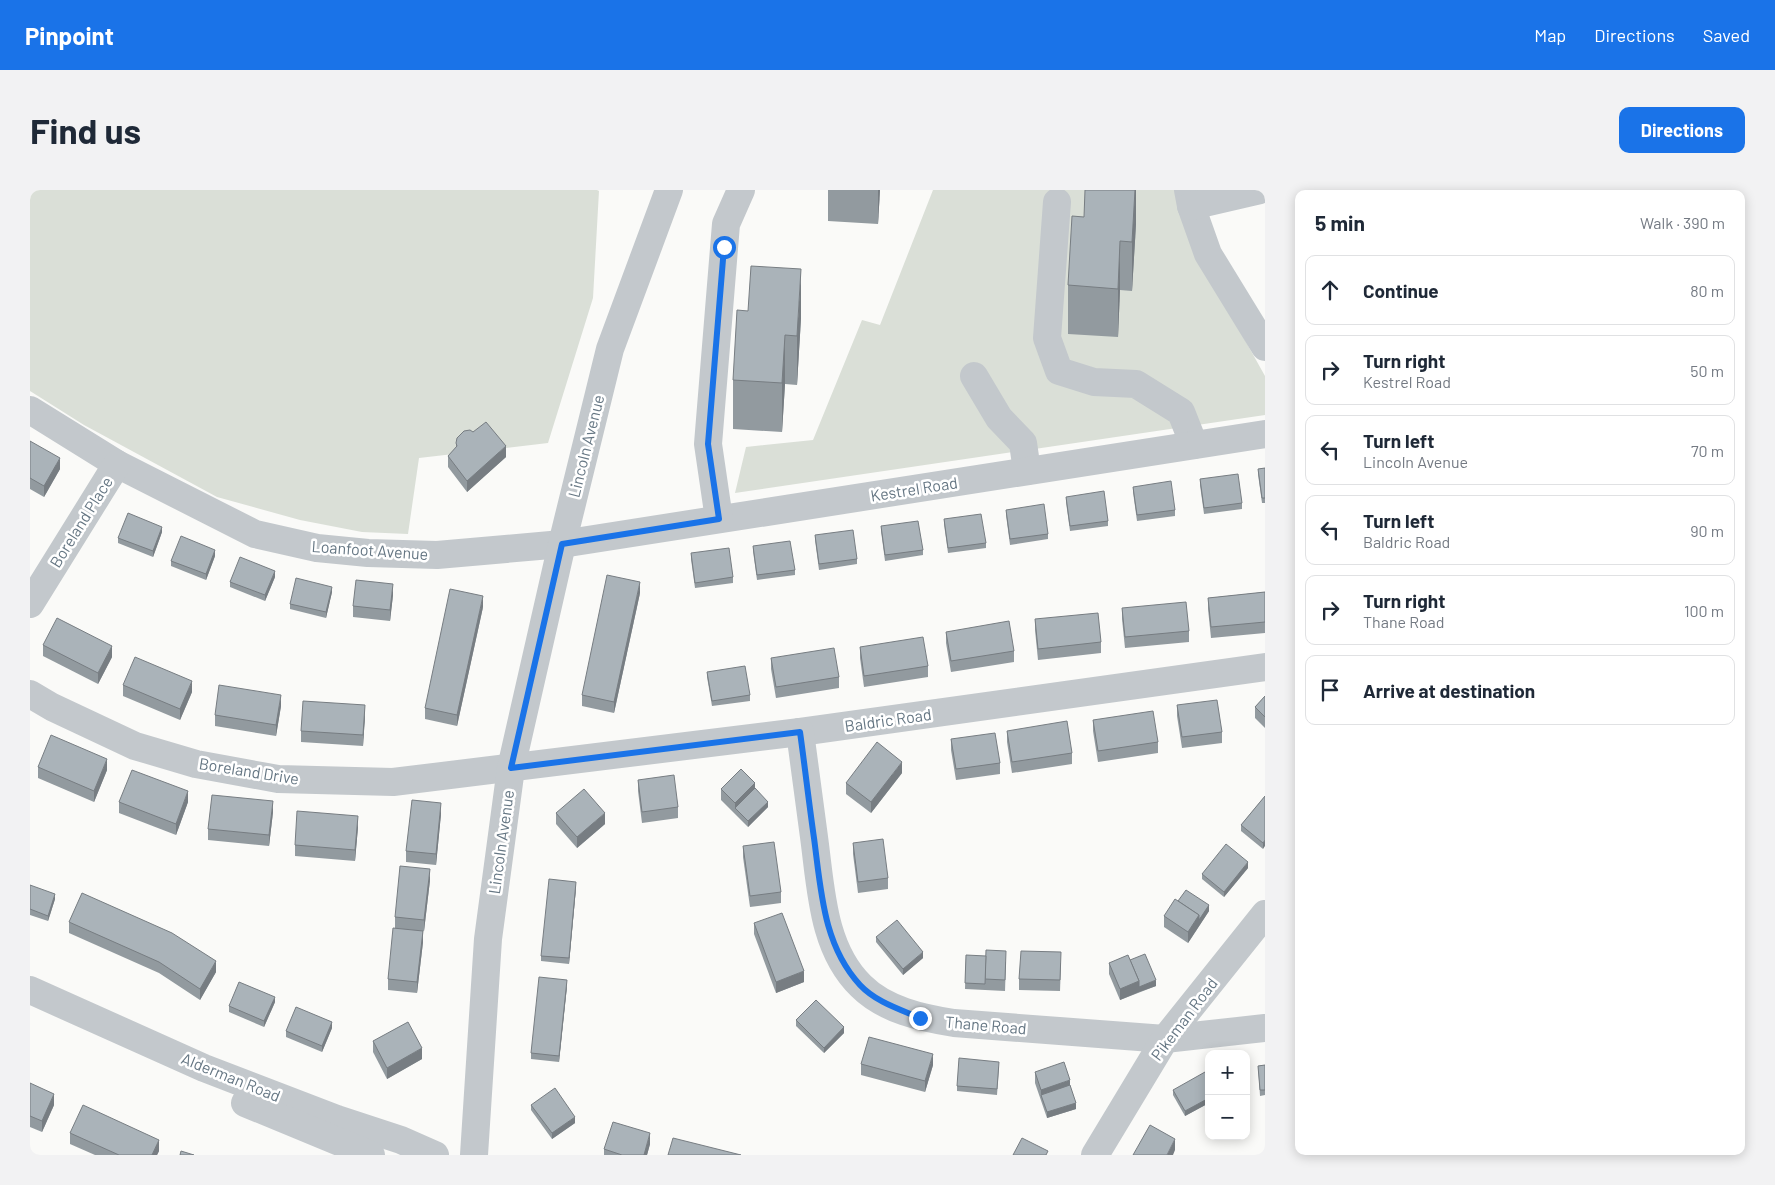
<!DOCTYPE html>
<html lang="en">
<head>
<meta charset="utf-8">
<style>
  body { margin:0; font-family:Barlow,sans-serif; background:#f2f2f3; color:#1f2937 }
  .controls { position:absolute; right:15px; bottom:15px; display:grid; overflow:hidden; border-radius:10px; box-shadow:0 2px 12px #0003 }
  .controls button { width:45px; height:45px; display:grid; place-items:center; padding:0; border:0; border-bottom:1px solid #e0e1e3; background:#fff; color:#1f2937; font:25px sans-serif }
  .stop { position:absolute; width:15px; height:15px; margin:-11px; border:4px solid #1a73e8; border-radius:50%; background:#fff }
  .stop.end { background:#1a73e8; border-color:#fff; box-shadow:0 1px 5px #0008 }
  .list { margin:0; padding:0; list-style:none }
  h2 { display:flex; justify-content:space-between; align-items:center; height:65px; margin:0; padding:0 20px; font-size:21px }
  h2 small { font-size:16px; font-weight:400; color:#747a83 }
  .list li { display:grid; grid-template-columns:32px 1fr auto; gap:15px; align-items:center; box-sizing:border-box; height:70px; margin:0 10px 10px; padding:0 10px; border:1px solid #e0e1e3; border-radius:10px }
  .list b { display:block; font-size:19px; white-space:nowrap }
  .list p { margin:0; font-size:16px; white-space:nowrap; color:#747a83 }
  .list em { font-size:16px; font-style:normal; color:#747a83 }
  .icon { flex:none; width:28px; height:28px; fill:none; stroke:currentColor; stroke-width:2; stroke-linecap:round; stroke-linejoin:round }
  .map { position:relative; flex:none; width:1235px; height:965px; overflow:hidden; border-radius:10px }
  header { display:flex; align-items:center; gap:30px; box-sizing:border-box; height:70px; padding:0 25px; background:#1a73e8; color:#fff }
  header strong { font-size:24px }
  nav { display:flex; gap:28px; margin-inline-start:auto; font-size:18px }
  .intro { display:flex; align-items:center; justify-content:space-between; box-sizing:border-box; height:120px; padding:0 30px }
  h1 { margin:0; font-size:35px }
  .button { padding:12px 22px; border-radius:10px; background:#1a73e8; color:#fff; font-size:18px; font-weight:700 }
  main { display:flex; gap:30px; padding:0 30px }
  aside { flex:1; background:#fff; border-radius:10px; box-shadow:0 2px 12px #0003 }
  .map>svg:first-child { display:block }
  .green { fill:#dadfd7 }
  .lines { fill:none; stroke-linecap:round; stroke-linejoin:round }
  .minor { stroke:#c3c8cc; stroke-width:28 }
  .wall { fill:#929a9f }
  .shaded-wall { fill:#777d82 }
  .building { fill:#aab3b9; stroke:#777d82 }
  .route { stroke:#1a73e8; stroke-width:6 }
  .labels { text-anchor:middle; stroke-width:5; stroke-linejoin:round; paint-order:stroke }
  .street-label { font-size:16px; fill:#657683; stroke:#fff }
</style>
</head>
<body>
<header>
<strong>Pinpoint</strong>
<nav><a>Map</a><a>Directions</a><a>Saved</a></nav>
</header>
<div class="intro"><h1>Find us</h1><a class="button">Directions</a></div>
<main>
<div class="map">
<svg width="1235" height="965" viewBox="0 0 1235 965">
  <rect width="100%" height="100%" fill="#fafaf8"/>
  <g class="green">
    <polygon points="0,0 567,0 569,1 563,108 518,253 389,268 378,344 332,342 270,330 187,307 54,235 0,201"/>
    <polygon points="903,0 1152,0 1169,68 1235,186 1235,225 705,303 716,257 783,250 832,130 850,135"/>
  </g>
  <g class="lines">
    <g class="minor">
      <polyline points="1158,0 1161,16 1178,64 1235,157"/>
      <polyline points="1027,12 1017,148 1029,181 1064,192 1106,194 1151,222 1164,255"/>
      <polyline points="1161,16 1230,0"/>
      <polyline points="944,186 969,228 993,253 997,281"/>
      <polyline points="0,220 87,274 225,344 287,358 338,363 407,365 532,354 1235,244"/>
      <polyline points="689,329 678,254 696,34 711,0"/>
      <polyline points="0,414 87,274"/>
      <polyline points="0,504 22,517 105,556 166,574 248,589 363,592 770,542 1235,477"/>
      <path d="M770,542C775,577 779,612 784,647C791,698 792,758 831,796C855,820 892,828 924,833L1135,849L1235,838"/>
      <polyline points="0,800 174,878 307,929 371,950 405,965"/>
      <polyline points="215,913 341,965"/>
      <polyline points="444,965 458,749 481,578 532,354 580,159 639,0"/>
      <polyline points="1065,965 1135,849 1235,724"/>
    </g>
  </g>
  <g class="wall">
    <polygon points="798,0 850,0 848,34 798,31"/>
    <polygon points="1106,0 1106,34 1102,101 1090,100 1088,147 1038,144 1038,95 1054,27"/>
    <polygon points="718,121 771,128 767,195 755,194 752,242 703,239 703,190"/>
    <polygon points="443,242 476,267 437,302 418,277 418,266 426,258 426,253"/>
    <polygon points="0,251 30,279 14,307 0,299"/>
    <polygon points="1235,278 1235,313 1232,313 1228,284 1228,279"/>
    <polygon points="1170,289 1212,313 1212,319 1174,324 1170,295"/>
    <polygon points="1103,297 1145,320 1145,326 1107,331 1103,302"/>
    <polygon points="1036,307 1078,331 1078,336 1040,341 1036,312"/>
    <polygon points="976,320 1018,344 1018,349 980,355 976,325"/>
    <polygon points="914,329 956,353 956,358 918,363 914,334"/>
    <polygon points="851,336 893,360 893,365 855,371 851,341"/>
    <polygon points="132,342 123,367 88,353 88,348"/>
    <polygon points="785,345 827,369 827,374 789,380 785,350"/>
    <polygon points="723,356 765,380 765,385 727,390 723,361"/>
    <polygon points="661,363 703,387 703,393 665,398 661,369"/>
    <polygon points="185,366 176,390 141,376 141,371"/>
    <polygon points="245,387 235,411 200,397 200,392"/>
    <polygon points="302,402 296,428 260,419 260,414"/>
    <polygon points="1235,402 1235,443 1181,448 1178,419 1178,408"/>
    <polygon points="610,403 584,523 552,516 552,505"/>
    <polygon points="363,405 360,431 323,427 323,416"/>
    <polygon points="453,417 427,536 395,529 395,518"/>
    <polygon points="1092,418 1159,441 1159,452 1095,458 1092,429"/>
    <polygon points="1005,429 1071,452 1071,463 1008,470 1005,440"/>
    <polygon points="916,442 984,461 984,472 921,482 916,453"/>
    <polygon points="13,455 82,467 68,494 13,466"/>
    <polygon points="830,457 898,476 898,487 834,497 830,468"/>
    <polygon points="741,468 809,487 809,498 746,508 741,479"/>
    <polygon points="677,482 720,505 720,511 682,516 677,487"/>
    <polygon points="93,495 162,502 150,530 93,506"/>
    <polygon points="1235,506 1235,538 1225,528 1225,517"/>
    <polygon points="1147,515 1192,542 1192,553 1152,558 1147,526"/>
    <polygon points="251,516 246,546 185,536 185,525"/>
    <polygon points="335,526 333,556 271,552 271,541"/>
    <polygon points="1063,530 1128,552 1128,563 1068,572 1063,541"/>
    <polygon points="977,541 1042,563 1042,574 982,583 977,552"/>
    <polygon points="921,549 970,573 970,584 926,590 921,560"/>
    <polygon points="8,577 77,580 64,612 8,588"/>
    <polygon points="872,583 841,623 816,604 816,593"/>
    <polygon points="608,590 648,617 648,628 612,633 608,601"/>
    <polygon points="725,598 738,617 718,637 691,610 691,599"/>
    <polygon points="1235,606 1233,659 1211,641 1211,635"/>
    <polygon points="89,612 158,612 146,645 89,623"/>
    <polygon points="243,622 239,656 178,650 178,639"/>
    <polygon points="526,623 575,634 547,658 526,634"/>
    <polygon points="411,624 406,675 376,672 376,661"/>
    <polygon points="328,637 325,671 265,666 265,655"/>
    <polygon points="823,653 858,688 858,699 828,703 823,664"/>
    <polygon points="713,656 751,702 751,713 720,717 713,667"/>
    <polygon points="1218,678 1194,707 1172,689 1172,684"/>
    <polygon points="400,690 394,741 393,741 393,752 387,803 358,800 358,789 365,738 365,727"/>
    <polygon points="0,695 25,709 18,731 0,725"/>
    <polygon points="546,698 539,774 511,771 511,766"/>
    <polygon points="1148,711 1179,721 1158,753 1134,737 1134,726"/>
    <polygon points="39,732 186,782 170,810 129,783 39,743"/>
    <polygon points="724,733 774,792 746,803 724,744"/>
    <polygon points="846,747 893,768 873,785 846,752"/>
    <polygon points="936,765 976,772 975,801 935,799"/>
    <polygon points="1100,770 1126,796 1090,810 1079,784 1079,773"/>
    <polygon points="1031,773 1030,801 989,800 989,789"/>
    <polygon points="537,796 529,872 501,869 501,863"/>
    <polygon points="245,812 234,837 199,822 199,816"/>
    <polygon points="766,830 814,843 794,863 766,836"/>
    <polygon points="302,838 292,862 256,847 256,841"/>
    <polygon points="343,851 392,869 357,889 343,862"/>
    <polygon points="831,874 903,875 895,902 831,885"/>
    <polygon points="1235,875 1235,905 1230,906 1228,876"/>
    <polygon points="969,877 967,905 927,901 927,896"/>
    <polygon points="1005,882 1040,895 1046,919 1017,928 1005,893"/>
    <polygon points="1179,889 1179,913 1155,926 1143,905 1143,900"/>
    <polygon points="0,893 24,915 12,942 0,937"/>
    <polygon points="501,915 545,933 522,949 501,920"/>
    <polygon points="40,943 129,961 127,965 65,965 40,954"/>
    <polygon points="620,954 617,965 574,965 574,959"/>
  </g>
  <g class="shaded-wall">
    <polygon points="848,0 850,0 848,34"/>
    <polygon points="1105,0 1106,0 1106,34 1102,101 1102,52"/>
    <polygon points="1090,51 1090,100 1088,147 1088,99"/>
    <polygon points="771,79 771,128 767,195 767,146"/>
    <polygon points="755,145 755,194 752,242 752,193"/>
    <polygon points="476,256 476,267 437,302 437,291"/>
    <polygon points="30,268 30,279 14,307 14,296"/>
    <polygon points="132,337 132,342 123,367 123,361"/>
    <polygon points="185,360 185,366 176,390 176,384"/>
    <polygon points="245,381 245,387 235,411 235,405"/>
    <polygon points="610,392 610,403 584,523 584,512"/>
    <polygon points="363,394 363,405 360,431 360,420"/>
    <polygon points="302,397 302,402 296,428 296,422"/>
    <polygon points="453,406 453,417 427,536 427,525"/>
    <polygon points="82,456 82,467 68,494 68,483"/>
    <polygon points="162,491 162,502 150,530 150,519"/>
    <polygon points="251,505 251,516 246,546 246,535"/>
    <polygon points="335,515 335,526 333,556 333,545"/>
    <polygon points="77,569 77,580 64,612 64,601"/>
    <polygon points="872,572 872,583 841,623 841,612"/>
    <polygon points="725,593 725,604 705,618 705,613"/>
    <polygon points="158,601 158,612 146,645 146,634"/>
    <polygon points="243,611 243,622 239,656 239,645"/>
    <polygon points="738,612 738,617 718,637 718,631"/>
    <polygon points="411,613 411,624 406,675 406,664"/>
    <polygon points="575,623 575,634 547,658 547,647"/>
    <polygon points="328,626 328,637 325,671 325,660"/>
    <polygon points="1235,650 1235,656 1233,659 1233,653"/>
    <polygon points="1218,672 1218,678 1194,707 1194,702"/>
    <polygon points="400,679 400,690 394,741 394,730"/>
    <polygon points="546,692 546,698 539,774 539,768"/>
    <polygon points="25,704 25,709 18,731 18,726"/>
    <polygon points="1179,715 1179,721 1158,753 1158,742 1169,725"/>
    <polygon points="393,741 393,752 387,803 387,792"/>
    <polygon points="893,762 893,768 873,785 873,779"/>
    <polygon points="186,771 186,782 170,810 170,799"/>
    <polygon points="774,781 774,792 746,803 746,792"/>
    <polygon points="537,790 537,796 529,872 529,866"/>
    <polygon points="1126,790 1126,796 1109,802 1109,797"/>
    <polygon points="1109,791 1109,802 1090,810 1090,799"/>
    <polygon points="245,807 245,812 234,837 234,831"/>
    <polygon points="302,832 302,838 292,862 292,856"/>
    <polygon points="814,837 814,843 794,863 794,858"/>
    <polygon points="392,858 392,869 357,889 357,878"/>
    <polygon points="903,864 903,875 895,902 895,891"/>
    <polygon points="1040,890 1040,901 1011,905 1011,910 1011,900"/>
    <polygon points="24,904 24,915 12,942 12,931"/>
    <polygon points="1179,908 1179,913 1155,926 1155,921"/>
    <polygon points="1046,913 1046,919 1017,928 1017,922"/>
    <polygon points="545,927 545,933 522,949 522,943"/>
    <polygon points="620,943 620,954 617,965 614,965"/>
    <polygon points="1145,949 1145,960 1143,965 1137,965"/>
    <polygon points="129,950 129,961 127,965 122,965"/>
  </g>
  <g class="building">
    <polygon points="1055,0 1105,0 1102,52 1090,51 1088,99 1038,95 1042,26 1054,27"/>
    <polygon points="721,76 771,79 767,146 755,145 752,193 703,190 707,120 718,121"/>
    <polygon points="456,232 476,256 437,291 418,266 427,256 426,253 427,248 434,241 440,240 443,242"/>
    <polygon points="0,251 30,268 14,296 0,288"/>
    <polygon points="1235,278 1235,308 1232,308 1228,279"/>
    <polygon points="1208,284 1212,313 1174,318 1170,289"/>
    <polygon points="1141,291 1145,320 1107,325 1103,297"/>
    <polygon points="1074,301 1078,331 1040,336 1036,307"/>
    <polygon points="1014,314 1018,344 980,349 976,320"/>
    <polygon points="98,323 132,337 123,361 88,348"/>
    <polygon points="951,324 956,353 918,358 914,329"/>
    <polygon points="888,331 893,360 855,365 851,336"/>
    <polygon points="823,340 827,369 789,374 785,345"/>
    <polygon points="151,346 185,360 176,384 141,371"/>
    <polygon points="760,351 765,380 727,385 723,356"/>
    <polygon points="699,358 703,387 665,393 661,363"/>
    <polygon points="210,367 245,381 235,405 200,392"/>
    <polygon points="577,385 610,392 584,512 552,505"/>
    <polygon points="266,388 302,397 296,422 260,414"/>
    <polygon points="326,390 363,394 360,420 323,416"/>
    <polygon points="420,399 453,406 427,525 395,518"/>
    <polygon points="1235,402 1235,432 1181,437 1178,408"/>
    <polygon points="1156,412 1159,441 1095,447 1092,418"/>
    <polygon points="1068,423 1071,452 1008,459 1005,429"/>
    <polygon points="27,428 82,456 68,483 13,455"/>
    <polygon points="979,431 984,461 921,471 916,442"/>
    <polygon points="893,447 898,476 834,486 830,457"/>
    <polygon points="804,458 809,487 746,497 741,468"/>
    <polygon points="105,467 162,491 150,519 93,495"/>
    <polygon points="715,476 720,505 682,511 677,482"/>
    <polygon points="189,495 251,505 246,535 185,525"/>
    <polygon points="1235,506 1235,527 1225,517"/>
    <polygon points="1187,510 1192,542 1152,547 1147,515"/>
    <polygon points="273,511 335,515 333,545 271,541"/>
    <polygon points="1123,521 1128,552 1068,561 1063,530"/>
    <polygon points="1037,531 1042,563 982,572 977,541"/>
    <polygon points="965,543 970,573 926,579 921,549"/>
    <polygon points="21,545 77,569 64,601 8,577"/>
    <polygon points="847,552 872,572 841,612 816,593"/>
    <polygon points="711,579 725,593 705,613 691,599"/>
    <polygon points="102,580 158,601 146,634 89,612"/>
    <polygon points="644,585 648,617 612,622 608,590"/>
    <polygon points="725,598 738,612 718,631 705,618"/>
    <polygon points="554,599 575,623 547,647 526,623"/>
    <polygon points="182,605 243,611 239,645 178,639"/>
    <polygon points="1235,606 1235,650 1233,653 1211,635"/>
    <polygon points="382,610 411,613 406,664 376,661"/>
    <polygon points="267,621 328,626 325,660 265,655"/>
    <polygon points="853,649 858,688 828,692 823,653"/>
    <polygon points="744,652 751,702 720,706 713,656"/>
    <polygon points="1196,654 1218,672 1194,702 1172,684"/>
    <polygon points="370,676 400,679 394,730 365,727"/>
    <polygon points="519,689 546,692 539,768 511,766"/>
    <polygon points="0,695 25,704 18,726 0,719"/>
    <polygon points="1156,700 1179,715 1169,730 1169,725 1148,711"/>
    <polygon points="52,703 142,743 186,771 170,799 129,772 39,732"/>
    <polygon points="1145,709 1169,725 1158,742 1134,726"/>
    <polygon points="752,723 774,781 746,792 724,733"/>
    <polygon points="867,730 893,762 873,779 846,747"/>
    <polygon points="363,738 393,741 387,792 358,789"/>
    <polygon points="956,760 976,761 975,790 955,789"/>
    <polygon points="991,761 1031,762 1030,790 989,789"/>
    <polygon points="1115,764 1126,790 1109,797 1109,791 1100,770"/>
    <polygon points="936,765 956,766 955,794 935,793"/>
    <polygon points="1098,765 1109,791 1090,799 1079,773"/>
    <polygon points="509,787 537,790 529,866 501,863"/>
    <polygon points="209,792 245,807 234,831 199,816"/>
    <polygon points="786,810 814,837 794,858 766,830"/>
    <polygon points="266,817 302,832 292,856 256,841"/>
    <polygon points="378,832 392,858 357,878 343,851"/>
    <polygon points="839,847 903,864 895,891 831,874"/>
    <polygon points="929,868 969,872 967,899 927,896"/>
    <polygon points="1034,872 1040,890 1011,900 1005,882"/>
    <polygon points="1235,875 1235,900 1230,900 1228,876"/>
    <polygon points="1175,882 1179,889 1179,908 1155,921 1143,900"/>
    <polygon points="0,893 24,904 12,931 0,926"/>
    <polygon points="1040,895 1046,913 1017,922 1011,905"/>
    <polygon points="525,898 545,927 522,943 501,915"/>
    <polygon points="53,915 129,950 122,965 89,965 40,943"/>
    <polygon points="583,932 620,943 614,965 592,965 574,959"/>
    <polygon points="1120,935 1145,949 1137,965 1103,965"/>
    <polygon points="643,948 711,965 638,965"/>
    <polygon points="992,948 1018,961 1016,965 983,965"/>
    <polygon points="151,961 164,965 150,965"/>
  </g>
  <g class="lines">
    <path class="route" d="M694,57L678,254L689,329L532,354L481,578L770,542C775,578 779,613 784,648C791,700 793,755 830,795C846,812 869,819 890,828"/>
  </g>
  <g class="labels">
    <g class="street-label">
      <text transform="translate(556 256) rotate(-76)" y="6">Lincoln Avenue</text>
      <text transform="translate(884 299) rotate(-9)" y="6">Kestrel Road</text>
      <text transform="translate(51 332) rotate(-58)" y="6">Boreland Place</text>
      <text transform="translate(340 360) rotate(4)" y="6">Loanfoot Avenue</text>
      <text transform="translate(858 530) rotate(-8)" y="6">Baldric Road</text>
      <text transform="translate(219 581) rotate(9)" y="6">Boreland Drive</text>
      <text transform="translate(471 652) rotate(-82)" y="6">Lincoln Avenue</text>
      <text transform="translate(1154 829) rotate(-53)" y="6">Pikeman Road</text>
      <text transform="translate(956 835) rotate(5)" y="6">Thane Road</text>
      <text transform="translate(201 887) rotate(22)" y="6">Alderman Road</text>
    </g>
  </g>
</svg>
<div class="controls">
<button>+</button>
<button>−</button>
</div>
<div class="stop" style="left:694px;top:57px"></div>
<div class="stop end" style="left:890px;top:828px"></div>
</div>
<aside>
<h2>5 min<small>Walk · 390 m</small></h2>
<ul class="list">
<li><svg class="icon" aria-label="ahead" viewBox="0 0 24 24"><path d="M12 20V5M6 11l6-6 6 6"/></svg><div><b>Continue</b></div><em>80 m</em></li>
<li><svg class="icon" aria-label="right" viewBox="0 0 24 24"><path d="M7 20v-9h11M14 6l5 5-5 5"/></svg><div><b>Turn right</b><p>Kestrel Road</p></div><em>50 m</em></li>
<li><svg class="icon" aria-label="left" viewBox="0 0 24 24"><path d="M17 20v-9H6M10 6l-5 5 5 5"/></svg><div><b>Turn left</b><p>Lincoln Avenue</p></div><em>70 m</em></li>
<li><svg class="icon" aria-label="left" viewBox="0 0 24 24"><path d="M17 20v-9H6M10 6l-5 5 5 5"/></svg><div><b>Turn left</b><p>Baldric Road</p></div><em>90 m</em></li>
<li><svg class="icon" aria-label="right" viewBox="0 0 24 24"><path d="M7 20v-9h11M14 6l5 5-5 5"/></svg><div><b>Turn right</b><p>Thane Road</p></div><em>100 m</em></li>
<li><svg class="icon" aria-label="arrive" viewBox="0 0 24 24"><path d="M6 21V4h12l-3 4 3 4H6"/></svg><div><b>Arrive at destination</b></div></li>
</ul>
</aside>
</main>
</body>
</html>
